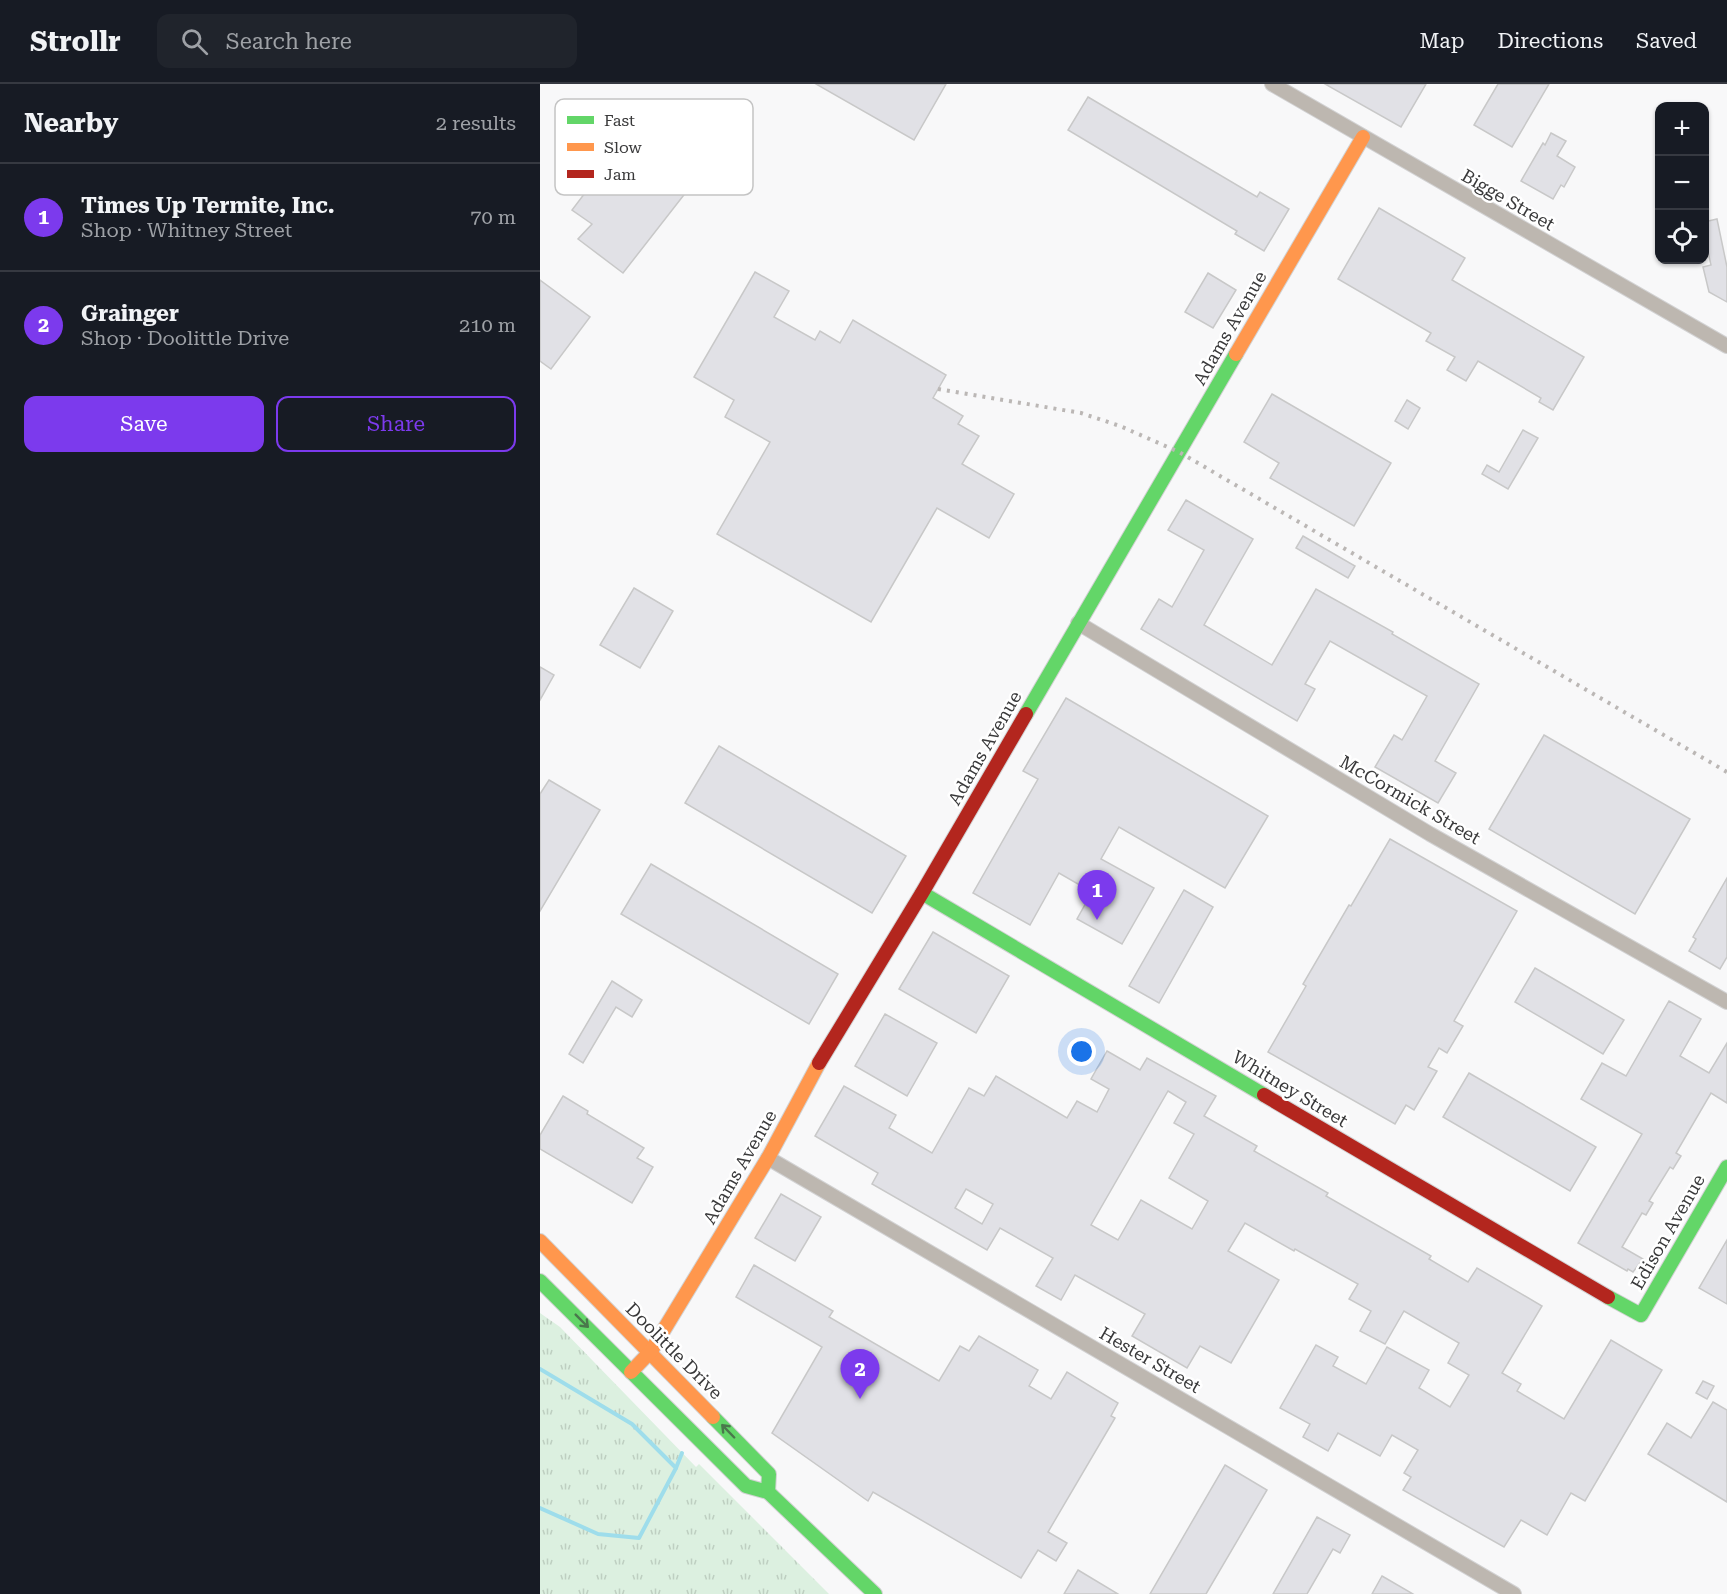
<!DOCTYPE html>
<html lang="en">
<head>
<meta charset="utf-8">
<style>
  body { margin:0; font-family:"Roboto Serif",serif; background:#20242c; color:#f1f3f6 }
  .controls { position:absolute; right:18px; top:18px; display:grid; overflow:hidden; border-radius:12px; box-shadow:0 2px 4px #0004 }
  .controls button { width:54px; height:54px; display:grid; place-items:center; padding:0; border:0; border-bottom:2px solid #363941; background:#171b24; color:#f1f3f6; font:30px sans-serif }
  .you { position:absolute; left:542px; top:968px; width:21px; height:21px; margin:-15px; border:4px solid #fff; border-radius:50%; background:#1a73e8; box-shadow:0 0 0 9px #1a73e833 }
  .badge { display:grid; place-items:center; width:39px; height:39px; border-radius:50%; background:#7c3aed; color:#fff; font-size:20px; font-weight:700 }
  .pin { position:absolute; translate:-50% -50px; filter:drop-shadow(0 2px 3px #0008) }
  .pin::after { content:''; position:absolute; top:32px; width:21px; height:18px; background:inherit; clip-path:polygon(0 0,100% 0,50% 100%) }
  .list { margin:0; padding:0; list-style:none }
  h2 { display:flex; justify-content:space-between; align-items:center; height:78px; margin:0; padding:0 24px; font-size:26px }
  h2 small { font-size:20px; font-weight:400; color:#9ea1a6 }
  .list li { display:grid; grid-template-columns:39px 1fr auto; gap:18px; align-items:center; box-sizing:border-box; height:108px; padding:0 24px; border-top:2px solid #363941 }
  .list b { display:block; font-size:22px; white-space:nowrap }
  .list p { margin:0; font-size:20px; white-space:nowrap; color:#9ea1a6 }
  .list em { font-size:20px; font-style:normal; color:#9ea1a6 }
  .actions { display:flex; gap:12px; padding:18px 24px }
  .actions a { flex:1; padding:14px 0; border:2px solid #7c3aed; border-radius:12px; text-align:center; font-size:21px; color:#7c3aed }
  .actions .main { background:#7c3aed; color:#fff }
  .icon { flex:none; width:33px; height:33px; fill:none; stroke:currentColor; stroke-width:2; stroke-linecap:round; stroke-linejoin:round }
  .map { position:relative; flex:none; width:1187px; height:1510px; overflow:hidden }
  header { display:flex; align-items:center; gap:36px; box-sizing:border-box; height:84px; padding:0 30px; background:#171b24; border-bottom:2px solid #363941 }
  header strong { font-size:28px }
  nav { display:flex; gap:33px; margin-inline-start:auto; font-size:21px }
  .search { width:420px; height:54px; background:#20242c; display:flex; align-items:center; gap:15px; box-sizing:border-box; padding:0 21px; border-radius:12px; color:#9ea1a6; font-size:22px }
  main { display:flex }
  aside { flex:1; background:#171b24 }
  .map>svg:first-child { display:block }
  .grass { fill:url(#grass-tufts) }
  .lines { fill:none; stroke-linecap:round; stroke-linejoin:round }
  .stream { stroke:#9eddeb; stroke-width:4 }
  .building { fill:#e1e1e6; stroke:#c8c8c8; stroke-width:1.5; fill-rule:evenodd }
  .street-casing { stroke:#d2d2d3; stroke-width:16 }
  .fast-casing { stroke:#d2d2d3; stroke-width:16 }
  .slow-casing { stroke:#d2d2d3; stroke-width:16 }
  .jam-casing { stroke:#d2d2d3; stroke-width:16 }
  .street { stroke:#bdb7b0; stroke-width:14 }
  .fast { stroke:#63d668; stroke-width:14 }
  .slow { stroke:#ff974d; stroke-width:14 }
  .jam { stroke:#b3261e; stroke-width:14 }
  .rail { stroke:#bbb7b5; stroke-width:4; stroke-dasharray:3 6; stroke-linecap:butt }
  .oneway { stroke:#4a784c }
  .labels { text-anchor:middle; stroke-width:5; stroke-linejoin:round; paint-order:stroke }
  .street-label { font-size:18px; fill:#39393a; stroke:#fff }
  .key { fill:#fff; stroke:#c4c4c4; stroke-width:1.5 }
  .key-label { font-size:16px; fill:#39393a }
</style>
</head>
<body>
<header>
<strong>Strollr</strong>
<div class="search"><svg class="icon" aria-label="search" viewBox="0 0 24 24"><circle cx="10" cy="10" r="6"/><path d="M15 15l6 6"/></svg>Search here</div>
<nav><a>Map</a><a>Directions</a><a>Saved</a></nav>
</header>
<main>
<aside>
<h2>Nearby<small>2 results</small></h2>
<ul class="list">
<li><span class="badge">1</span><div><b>Times Up Termite, Inc.</b><p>Shop · Whitney Street</p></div><em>70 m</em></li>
<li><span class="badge">2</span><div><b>Grainger</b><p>Shop · Doolittle Drive</p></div><em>210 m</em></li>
</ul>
<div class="actions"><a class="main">Save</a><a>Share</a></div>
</aside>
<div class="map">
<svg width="1187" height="1510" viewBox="0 0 1187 1510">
  <defs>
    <pattern id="grass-tufts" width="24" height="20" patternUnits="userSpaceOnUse" patternTransform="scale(1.5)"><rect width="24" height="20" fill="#dcf0e0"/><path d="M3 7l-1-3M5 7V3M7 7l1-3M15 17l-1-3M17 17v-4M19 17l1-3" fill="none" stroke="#becfc1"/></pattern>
  </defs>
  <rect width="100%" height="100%" fill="#f8f8f9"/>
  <polygon class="grass" points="0,1229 20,1243 156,1383 159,1380 289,1510 0,1510"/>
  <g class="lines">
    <g class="stream">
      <polyline points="0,1285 92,1340 136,1384 99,1454 58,1450 0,1424"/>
      <polyline points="136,1384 142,1369"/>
    </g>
  </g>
  <g class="building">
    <polygon points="276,0 406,0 374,56"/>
    <polygon points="785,0 886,0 861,43"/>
    <polygon points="958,0 1009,0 972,63 934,41"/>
    <polygon points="548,13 717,113 720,108 749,125 724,167 695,150 697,147 528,46"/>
    <polygon points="1011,49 1026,57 1017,72 1035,83 1024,103 1021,101 1013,115 981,97 1003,59 1005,61"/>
    <polygon points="83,59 154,98 83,189 38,155 52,140 32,126"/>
    <polygon points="839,124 925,174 912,196 1044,273 1013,326 999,318 1001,314 938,277 926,297 907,286 915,273 886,257 891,249 798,195"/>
    <polygon points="1177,135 1187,183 1187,218 1169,208 1163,183 1171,181 1164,150 1164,138"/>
    <polygon points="215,188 249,207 234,233 275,256 280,247 300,259 313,236 406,291 393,314 423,332 418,340 439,352 422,380 474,410 449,454 397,424 331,538 177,450 230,358 185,333 194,316 154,293"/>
    <polygon points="668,189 696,206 673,244 645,228"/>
    <polygon points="0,196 50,233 11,285 0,277"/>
    <polygon points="732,310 851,379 814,442 730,394 739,379 704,358"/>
    <polygon points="867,316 880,324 868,345 855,337"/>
    <polygon points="983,346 998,354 968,405 942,390 947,381 959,388"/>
    <polygon points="646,416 713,455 664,541 732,581 776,505 853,548 852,550 939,600 895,677 916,689 898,719 835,683 854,651 862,656 887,612 790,557 765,600 775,605 757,637 601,545 619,515 632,523 664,466 628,446"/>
    <polygon points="763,452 815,482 808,494 756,464"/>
    <polygon points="94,504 133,527 100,584 60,561"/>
    <polygon points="0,583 14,591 0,616"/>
    <polygon points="526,614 728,732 685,804 579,743 561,775 614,804 582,860 537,835 552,808 519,789 490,841 433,809 498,695 483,687"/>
    <polygon points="1004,651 1150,735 1095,830 949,745"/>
    <polygon points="179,662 366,772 332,829 145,719"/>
    <polygon points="9,696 60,726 0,827 0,710"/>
    <polygon points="850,755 977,827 914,937 923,942 907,969 899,964 888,983 897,987 874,1026 866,1021 855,1040 728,968 766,902 763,900 809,821 811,822"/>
    <polygon points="111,780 298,890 269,940 81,830"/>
    <polygon points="1187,794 1187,873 1180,885 1149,867 1156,855 1153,853"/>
    <polygon points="644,806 673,823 619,919 589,902"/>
    <polygon points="393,848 469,892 436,949 359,905"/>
    <polygon points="995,884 1084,936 1063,970 975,918"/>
    <polygon points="72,897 102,916 92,933 76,923 43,979 29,970"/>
    <polygon points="1129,917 1161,935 1140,972 1169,989 1187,959 1187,1019 1171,1009 1136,1069 1141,1072 1133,1085 1130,1083 1109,1117 1113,1119 1106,1131 1102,1129 1082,1163 1103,1175 1093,1188 1088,1185 1087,1187 1038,1159 1102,1050 1041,1015 1062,979 1086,992"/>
    <polygon points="345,930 397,959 367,1012 315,982"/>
    <path d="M567,967L600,986L607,974L676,1012L664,1032L717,1062L714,1067L788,1109L786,1112L891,1172L889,1175L928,1198L937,1184L1002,1222L962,1289L981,1300L977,1307L1024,1335L1071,1256L1122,1286L1045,1417L1031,1409L1007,1451L981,1436L964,1463L863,1406L871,1393L864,1389L878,1366L852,1351L840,1372L798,1349L788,1367L763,1353L770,1340L740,1324L776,1261L798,1273L793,1282L826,1300L847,1263L889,1286L879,1304L910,1323L929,1291L908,1279L919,1259L864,1227L845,1260L820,1247L831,1227L809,1215L818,1200L755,1165L754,1167L705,1139L688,1167L739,1196L691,1279L660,1262L647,1284L592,1252L605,1230L535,1191L521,1216L496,1202L513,1174L460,1144L447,1166L332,1100L338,1089L275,1052L304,1002L356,1031L349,1044L392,1069L429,1004L444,1012L456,992L527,1034L537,1017L557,1028L569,1005L551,995ZM628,1007L646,1018L634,1039L654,1050L629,1094L668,1117L652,1145L601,1116L578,1156L551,1141ZM426,1105L453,1120L442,1140L415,1124Z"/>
    <polygon points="929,989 1056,1063 1030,1107 903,1033"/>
    <polygon points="23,1012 48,1027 47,1030 104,1064 97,1074 113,1083 92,1119 0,1065 0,1051"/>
    <polygon points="241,1110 281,1133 255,1177 215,1154"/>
    <polygon points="1187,1156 1187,1220 1159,1204"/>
    <polygon points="214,1181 293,1227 289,1233 399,1297 420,1262 429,1267 439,1252 498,1286 489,1302 511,1315 527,1288 578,1319 571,1332 575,1334 508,1448 527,1459 516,1477 498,1466 481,1494 333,1408 328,1417 232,1349 282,1263 196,1213"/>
    <polygon points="1163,1297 1174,1302 1167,1315 1156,1309"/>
    <polygon points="1173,1318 1187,1326 1187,1418 1108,1370 1127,1339 1151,1354"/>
    <polygon points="685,1381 727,1406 666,1510 610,1510"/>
    <polygon points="777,1433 810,1451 800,1469 793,1465 767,1510 733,1510"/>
    <polygon points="538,1486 578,1510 524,1510"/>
    <polygon points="842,1492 873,1510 832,1510"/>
  </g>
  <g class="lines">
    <defs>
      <g id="street">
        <polyline points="732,0 1187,262"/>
        <polyline points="538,539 890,750 1187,918"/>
        <polyline points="228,1074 974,1510"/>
      </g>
      <g id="fast">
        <polyline points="486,630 696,270"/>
        <polyline points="382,809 724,1011"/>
        <polyline points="0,1197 206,1402 228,1408 335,1510"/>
        <polyline points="1068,1213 1101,1231 1187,1083"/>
        <polyline points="173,1333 229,1390 228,1408"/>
      </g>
      <g id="slow">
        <polyline points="696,270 823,53"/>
        <polyline points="0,1157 173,1333"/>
        <polyline points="91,1288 111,1267 228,1074 279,979"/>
      </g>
      <g id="jam">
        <polyline points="279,979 382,809 486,630"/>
        <polyline points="724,1011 1068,1213"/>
      </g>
    </defs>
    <use href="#street" class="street-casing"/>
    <use href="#fast" class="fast-casing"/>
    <use href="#slow" class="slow-casing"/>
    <use href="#jam" class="jam-casing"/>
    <use href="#street" class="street"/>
    <use href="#fast" class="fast"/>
    <use href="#slow" class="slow"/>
    <use href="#jam" class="jam"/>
    <polyline class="rail" points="398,305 541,329 580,342 639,368 1187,688"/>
  </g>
  <defs><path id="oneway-shaft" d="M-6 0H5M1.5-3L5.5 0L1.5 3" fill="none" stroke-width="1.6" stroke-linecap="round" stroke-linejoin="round" transform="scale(1.5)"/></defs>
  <g class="oneway">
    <use href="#oneway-shaft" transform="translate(42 1237) rotate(45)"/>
    <use href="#oneway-shaft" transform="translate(188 1347) rotate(-134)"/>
  </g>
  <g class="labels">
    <g class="street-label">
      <text transform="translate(968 116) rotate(30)" y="6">Bigge Street</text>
      <text transform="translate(690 244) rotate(-60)" y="6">Adams Avenue</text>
      <text transform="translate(445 664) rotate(-60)" y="6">Adams Avenue</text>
      <text transform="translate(870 716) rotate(30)" y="6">McCormick Street</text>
      <text transform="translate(750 1005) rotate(31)" y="6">Whitney Street</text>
      <text transform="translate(200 1083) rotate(-60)" y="6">Adams Avenue</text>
      <text transform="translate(1128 1148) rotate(-60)" y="6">Edison Avenue</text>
      <text transform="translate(134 1267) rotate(45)" y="6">Doolittle Drive</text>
      <text transform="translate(610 1276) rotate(30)" y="6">Hester Street</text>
    </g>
  </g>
  <rect x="15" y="15" width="198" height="96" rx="9" class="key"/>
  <rect x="27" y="32" width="27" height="8" fill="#63d668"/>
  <rect x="27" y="59" width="27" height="8" fill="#ff974d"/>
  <rect x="27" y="86" width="27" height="8" fill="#b3261e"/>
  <g class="key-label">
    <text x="64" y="42">Fast</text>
    <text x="64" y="69">Slow</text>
    <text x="64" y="96">Jam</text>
  </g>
</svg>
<div class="controls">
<button>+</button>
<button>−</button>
<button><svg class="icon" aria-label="locate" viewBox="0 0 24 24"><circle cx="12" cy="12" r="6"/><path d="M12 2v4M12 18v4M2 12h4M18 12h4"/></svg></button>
</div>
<div class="you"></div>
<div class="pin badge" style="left:557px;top:836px">1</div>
<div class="pin badge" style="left:320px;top:1315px">2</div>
</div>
</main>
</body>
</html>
